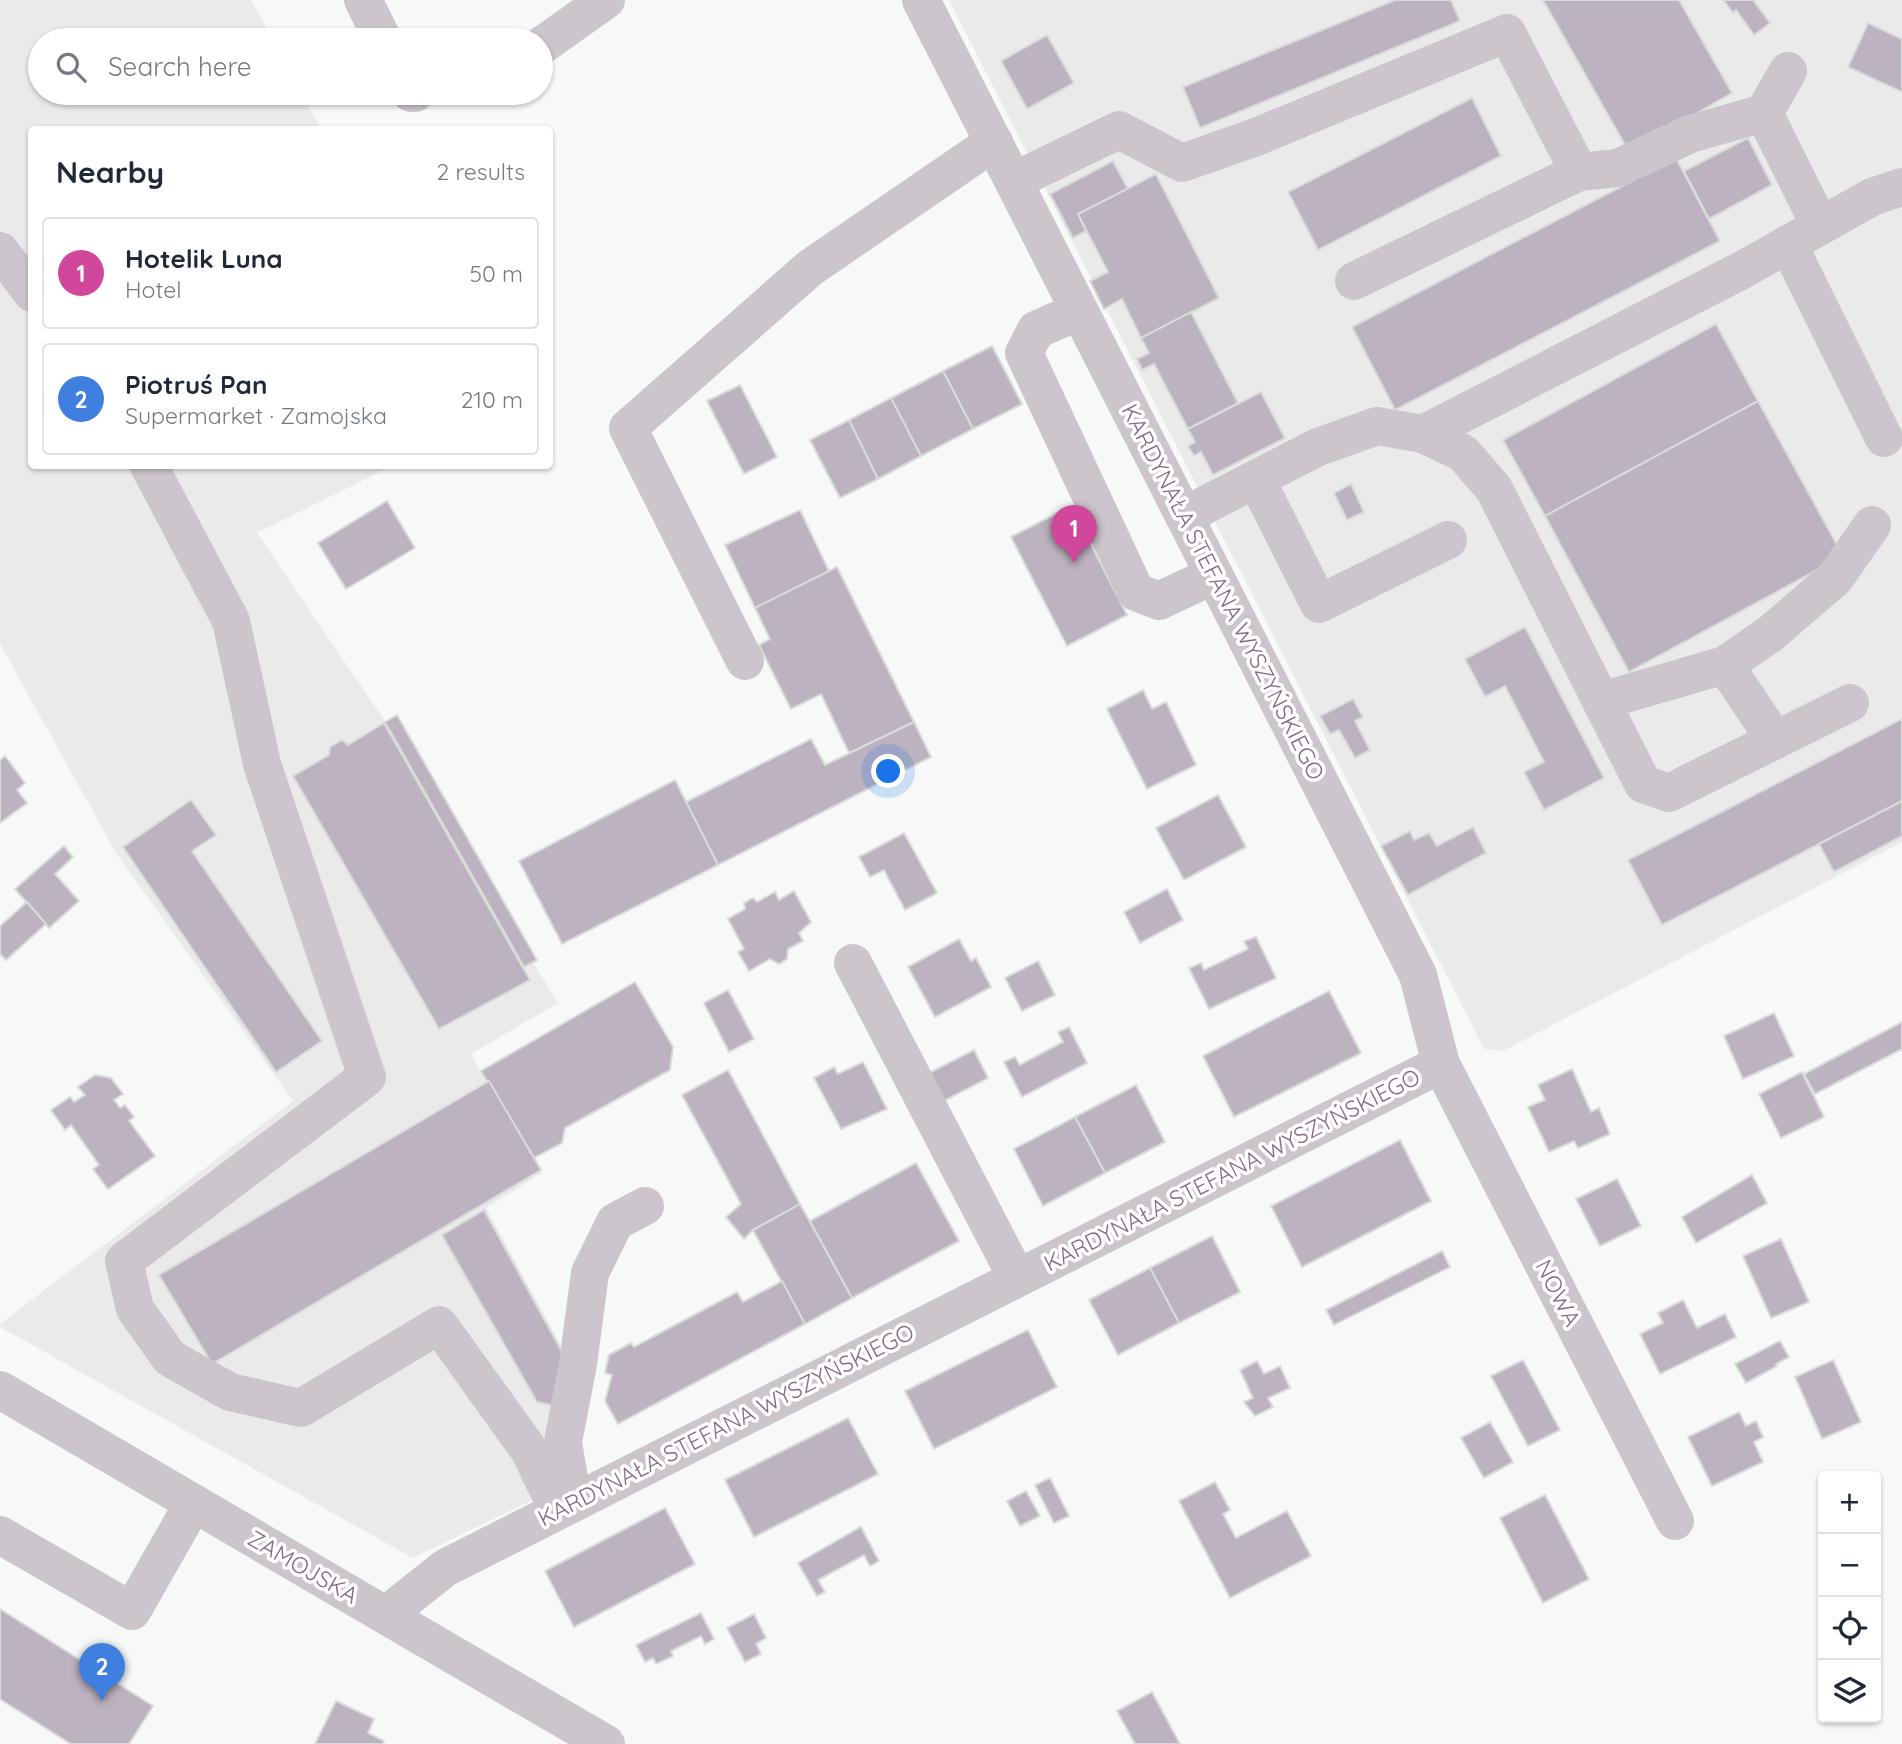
<!DOCTYPE html>
<html lang="en">
<head>
<meta charset="utf-8">
<style>
  body { margin:0; font-family:Quicksand,sans-serif; background:#f2f2f3; color:#1f2937 }
  .controls { position:absolute; right:21px; bottom:21px; display:grid; overflow:hidden; border-radius:7px; box-shadow:0 2px 5px #0004 }
  .controls button { width:63px; height:63px; display:grid; place-items:center; padding:0; border:0; border-bottom:2px solid #e0e1e3; background:#fff; color:#1f2937; font:35px sans-serif }
  .you { position:absolute; left:889px; top:772px; width:24px; height:24px; margin:-18px; border:5px solid #fff; border-radius:50%; background:#1a73e8; box-shadow:0 0 0 10px #1a73e833 }
  .badge { display:grid; place-items:center; width:46px; height:46px; border-radius:50%; background:#3e7b34; color:#fff; font-size:23px; font-weight:700 }
  .pin { position:absolute; translate:-50% -58px; filter:drop-shadow(0 2px 4px #0008) }
  .pin::after { content:''; position:absolute; top:37px; width:24px; height:21px; background:inherit; clip-path:polygon(0 0,100% 0,50% 100%) }
  .list { margin:0; padding:0; list-style:none }
  h2 { display:flex; justify-content:space-between; align-items:center; height:91px; margin:0; padding:0 28px; font-size:30px }
  h2 small { font-size:23px; font-weight:400; color:#747a83 }
  .list li { display:grid; grid-template-columns:46px 1fr auto; gap:21px; align-items:center; box-sizing:border-box; height:112px; margin:0 14px 14px; padding:0 14px; border:2px solid #e0e1e3; border-radius:7px }
  .list b { display:block; font-size:26px; white-space:nowrap }
  .list p { margin:0; font-size:23px; white-space:nowrap; color:#747a83 }
  .list em { font-size:23px; font-style:normal; color:#747a83 }
  .icon { flex:none; width:38px; height:38px; fill:none; stroke:currentColor; stroke-width:2; stroke-linecap:round; stroke-linejoin:round }
  .map { position:relative; flex:none; width:1902px; height:1744px; overflow:hidden }
  .search { position:absolute; background:#fff; box-shadow:0 2px 5px #0004; left:28px; top:28px; width:525px; height:77px; display:flex; align-items:center; gap:18px; box-sizing:border-box; padding:0 24px; border-radius:38px; color:#747a83; font-size:26px }
  .panel { position:absolute; background:#fff; box-shadow:0 2px 5px #0004; left:28px; top:126px; width:525px; height:343px; border-radius:7px }
  .map>svg:first-child { display:block }
  .built { fill:#eaeaeb }
  .building { fill:#bdb2bf; stroke:#d9dbda; stroke-width:2 }
  .lines { fill:none; stroke-linecap:round; stroke-linejoin:round }
  .minor { stroke:#ccc5cc; stroke-width:38 }
  .labels { text-anchor:middle; stroke-width:7; stroke-linejoin:round; paint-order:stroke }
  .street-label { font-size:23px; fill:#856987; stroke:#fff }
</style>
</head>
<body>
<div class="map">
<svg width="1902" height="1744" viewBox="0 0 1902 1744">
  <rect width="100%" height="100%" fill="#f7f9f8"/>
  <g class="built">
    <polygon points="0,0 251,0 273,40 40,40 40,93 301,93 321,129 32,130 32,466 392,466 257,533 387,724 558,1003 471,1054 542,1173 486,1208 573,1368 578,1478 413,1558 0,1327 0,1324 293,1101 116,853 0,644"/>
    <polygon points="949,0 1902,0 1902,842 1503,1051 1484,1049"/>
  </g>
  <g class="building">
    <polygon points="1395,0 1451,0 1460,21 1200,128 1183,87"/>
    <polygon points="1543,0 1679,0 1732,93 1629,152"/>
    <polygon points="1723,0 1753,0 1770,23 1754,35 1736,10 1733,13"/>
    <polygon points="1868,23 1902,39 1902,92 1848,67"/>
    <polygon points="1047,35 1074,83 1027,109 1001,61"/>
    <polygon points="1472,98 1501,156 1318,250 1288,192"/>
    <polygon points="1748,138 1772,185 1709,219 1684,171"/>
    <polygon points="1676,158 1720,241 1395,410 1352,327"/>
    <polygon points="1113,161 1128,189 1078,214 1086,231 1073,238 1050,194"/>
    <polygon points="1156,174 1219,298 1141,338 1122,299 1104,309 1090,281 1108,272 1078,214"/>
    <polygon points="1191,312 1238,403 1188,429 1154,364 1142,370 1137,359 1149,353 1141,338"/>
    <polygon points="1716,324 1758,401 1545,516 1503,440"/>
    <polygon points="992,346 1022,404 973,429 943,371"/>
    <polygon points="943,371 973,429 921,456 891,398"/>
    <polygon points="740,385 777,457 744,474 707,401"/>
    <polygon points="1261,392 1285,438 1213,475 1201,452 1194,456 1188,446 1195,442 1188,429"/>
    <polygon points="891,398 921,456 878,479 849,420"/>
    <polygon points="1758,401 1843,556 1629,672 1545,516"/>
    <polygon points="849,420 878,479 840,498 810,440"/>
    <polygon points="1351,484 1364,512 1347,520 1334,493"/>
    <polygon points="387,501 415,548 346,589 318,543"/>
    <polygon points="1065,509 1075,527 1081,525 1127,615 1067,646 1011,537"/>
    <polygon points="800,510 829,571 755,608 725,545"/>
    <polygon points="837,567 914,722 849,753 821,694 791,709 759,645 770,639 755,608"/>
    <polygon points="1525,627 1604,778 1544,810 1524,772 1544,762 1505,686 1485,697 1465,659"/>
    <polygon points="1143,690 1152,709 1166,702 1196,765 1147,789 1107,709"/>
    <polygon points="1353,699 1363,717 1355,721 1370,750 1355,758 1339,730 1330,734 1320,716"/>
    <polygon points="397,715 537,960 524,967 385,722"/>
    <polygon points="1902,719 1902,801 1662,925 1628,860"/>
    <polygon points="914,722 931,757 718,865 686,802 811,739 825,765"/>
    <polygon points="384,723 530,980 439,1029 293,776 329,755 330,747 342,740 348,745"/>
    <polygon points="5,756 25,783 17,790 27,803 0,823 0,760"/>
    <polygon points="675,780 718,865 562,944 519,861"/>
    <polygon points="1218,795 1246,847 1184,880 1156,828"/>
    <polygon points="191,800 216,835 192,851 322,1041 276,1072 123,847"/>
    <polygon points="1902,801 1902,836 1834,872 1819,844"/>
    <polygon points="1473,827 1486,853 1408,895 1381,846 1410,831 1414,840 1429,833 1437,846"/>
    <polygon points="904,833 937,893 905,910 884,870 870,877 859,857"/>
    <polygon points="64,846 73,857 55,874 79,901 49,928 15,889"/>
    <polygon points="1167,889 1183,920 1140,943 1124,912"/>
    <polygon points="794,891 811,922 799,933 803,941 788,949 787,959 779,964 770,959 749,971 738,952 744,949 728,919 745,909 744,903 753,898 757,902 775,892 779,900"/>
    <polygon points="27,902 46,924 6,960 0,954 0,926"/>
    <polygon points="1256,937 1276,978 1209,1009 1189,968 1201,963 1204,970 1248,949 1244,941"/>
    <polygon points="959,939 971,961 976,958 991,987 935,1017 908,967"/>
    <polygon points="1038,961 1055,995 1022,1011 1005,978"/>
    <polygon points="635,982 673,1047 670,1070 565,1128 562,1143 534,1158 481,1071"/>
    <polygon points="728,990 754,1039 729,1052 704,1003"/>
    <polygon points="1329,991 1361,1053 1234,1117 1203,1056"/>
    <polygon points="1774,1013 1794,1056 1743,1079 1724,1036"/>
    <polygon points="1902,1022 1902,1049 1815,1094 1804,1074"/>
    <polygon points="1069,1027 1087,1063 1022,1097 1004,1062 1015,1057 1020,1065 1063,1042 1058,1032"/>
    <polygon points="974,1050 988,1078 940,1103 925,1075"/>
    <polygon points="863,1062 887,1109 841,1129 814,1078 834,1067 838,1074"/>
    <polygon points="1572,1069 1591,1112 1599,1108 1610,1134 1578,1148 1574,1141 1549,1152 1528,1107 1545,1100 1538,1085"/>
    <polygon points="728,1070 800,1204 753,1230 744,1239 726,1217 741,1204 682,1095"/>
    <polygon points="1802,1072 1824,1117 1781,1138 1759,1094"/>
    <polygon points="95,1075 111,1078 123,1094 114,1100 120,1108 125,1105 134,1117 129,1121 155,1156 108,1189 93,1169 99,1165 71,1125 65,1130 51,1110 70,1097 74,1102 85,1095 78,1087"/>
    <polygon points="489,1081 541,1170 212,1364 159,1275"/>
    <polygon points="1136,1085 1165,1142 1105,1173 1075,1117"/>
    <polygon points="1075,1117 1105,1173 1043,1206 1014,1149"/>
    <polygon points="1400,1140 1431,1201 1302,1267 1271,1206"/>
    <polygon points="916,1163 959,1241 852,1298 810,1221"/>
    <polygon points="1752,1175 1767,1203 1696,1243 1682,1217"/>
    <polygon points="1617,1179 1641,1226 1600,1246 1576,1199"/>
    <polygon points="800,1204 852,1298 805,1324 753,1230"/>
    <polygon points="484,1210 572,1370 564,1408 537,1402 442,1235"/>
    <polygon points="1212,1236 1240,1292 1179,1323 1150,1268"/>
    <polygon points="1781,1239 1809,1302 1771,1318 1743,1256"/>
    <polygon points="1442,1251 1450,1267 1334,1325 1326,1310"/>
    <polygon points="1150,1268 1179,1323 1118,1355 1089,1300"/>
    <polygon points="782,1281 805,1324 618,1424 605,1401 612,1375 605,1373 609,1355 631,1343 634,1347 737,1292 743,1302"/>
    <polygon points="1683,1300 1697,1328 1725,1314 1736,1337 1660,1374 1640,1334 1663,1323 1658,1313"/>
    <polygon points="1028,1330 1057,1387 934,1449 905,1391"/>
    <polygon points="1780,1341 1789,1357 1776,1364 1777,1366 1746,1383 1735,1364"/>
    <polygon points="1523,1360 1560,1430 1528,1446 1491,1376"/>
    <polygon points="1833,1360 1861,1422 1822,1439 1795,1377"/>
    <polygon points="1257,1361 1264,1374 1280,1366 1290,1388 1268,1398 1273,1407 1255,1416 1244,1402 1253,1398 1240,1370"/>
    <polygon points="1739,1412 1746,1426 1756,1421 1763,1437 1754,1442 1763,1462 1712,1486 1688,1437"/>
    <polygon points="848,1418 878,1474 754,1537 725,1480"/>
    <polygon points="1490,1422 1513,1462 1484,1478 1461,1438"/>
    <polygon points="1050,1478 1069,1516 1054,1523 1035,1485"/>
    <polygon points="1215,1482 1230,1510 1223,1514 1236,1538 1287,1511 1311,1556 1230,1598 1179,1501"/>
    <polygon points="1026,1491 1040,1516 1020,1526 1007,1501"/>
    <polygon points="1545,1495 1589,1579 1543,1603 1500,1518"/>
    <polygon points="665,1508 695,1564 574,1627 545,1571"/>
    <polygon points="861,1527 879,1561 870,1566 864,1555 818,1580 825,1592 817,1596 798,1563"/>
    <polygon points="0,1609 153,1706 129,1744 71,1744 0,1699"/>
    <polygon points="701,1613 714,1639 705,1644 701,1636 671,1651 673,1656 656,1664 653,1658 645,1662 636,1645"/>
    <polygon points="754,1614 766,1638 756,1644 761,1654 745,1662 727,1628"/>
    <polygon points="1152,1692 1180,1744 1135,1744 1117,1711"/>
    <polygon points="336,1701 374,1719 368,1733 384,1741 383,1744 315,1744"/>
  </g>
  <g class="lines">
    <g class="minor">
      <polyline points="363,0 383,40"/>
      <polyline points="541,46 606,0"/>
      <polyline points="1788,71 1764,113 1820,226"/>
      <polyline points="411,93 415,93"/>
      <polyline points="1579,172 1618,168 1690,134 1764,113"/>
      <polyline points="1014,181 1119,130 1182,163 1256,137 1507,33 1579,172 1354,281"/>
      <polyline points="1788,244 1884,438"/>
      <polyline points="0,251 32,293"/>
      <polyline points="1079,311 1036,330 1024,353 1136,592 1159,601 1214,575"/>
      <polyline points="1423,434 1744,269 1872,197 1902,187"/>
      <polyline points="149,466 231,621 262,764 367,1077 124,1261 135,1309 170,1358 230,1392 301,1408 439,1325 529,1450 558,1510"/>
      <polyline points="1256,479 1319,604 1448,540"/>
      <polyline points="1184,516 1318,447 1377,426 1423,434 1463,453 1494,489 1643,784 1669,793 1850,703"/>
      <polyline points="745,661 628,428 810,268 994,142"/>
      <polyline points="1725,665 1770,634 1835,578 1872,525"/>
      <polyline points="1601,701 1725,665 1775,740"/>
      <polyline points="853,963 1017,1278"/>
      <polyline points="1441,1064 1675,1521"/>
      <polyline points="0,1390 606,1744"/>
      <polyline points="573,1503 563,1442 578,1364 590,1273 615,1222 645,1206"/>
      <polyline points="0,1535 132,1611 193,1504"/>
      <polyline points="386,1615 445,1568 1441,1064 1418,975 921,0"/>
    </g>
  </g>
  <g class="labels">
    <g class="street-label">
      <text transform="translate(1223 592) rotate(63)" y="8">KARDYNAŁA STEFANA WYSZYŃSKIEGO</text>
      <text transform="translate(1232 1170) rotate(-27)" y="8">KARDYNAŁA STEFANA WYSZYŃSKIEGO</text>
      <text transform="translate(1558 1293) rotate(63)" y="8">NOWA</text>
      <text transform="translate(726 1425) rotate(-27)" y="8">KARDYNAŁA STEFANA WYSZYŃSKIEGO</text>
      <text transform="translate(303 1567) rotate(30)" y="8">ZAMOJSKA</text>
    </g>
  </g>
</svg>
<div class="controls">
<button>+</button>
<button>−</button>
<button><svg class="icon" aria-label="locate" viewBox="0 0 24 24"><circle cx="12" cy="12" r="6"/><path d="M12 2v4M12 18v4M2 12h4M18 12h4"/></svg></button>
<button><svg class="icon" aria-label="layers" viewBox="0 0 24 24"><path d="M12 4l9 5-9 5-9-5zM3 14l9 5 9-5"/></svg></button>
</div>
<div class="you"></div>
<div class="pin badge" style="left:1074px;top:563px;background:#d1479c">1</div>
<div class="pin badge" style="left:102px;top:1701px;background:#3f7fe0">2</div>
<div class="search"><svg class="icon" aria-label="search" viewBox="0 0 24 24"><circle cx="10" cy="10" r="6"/><path d="M15 15l6 6"/></svg>Search here</div>
<section class="panel">
<h2>Nearby<small>2 results</small></h2>
<ul class="list">
<li><span class="badge" style="background:#d1479c">1</span><div><b>Hotelik Luna</b><p>Hotel</p></div><em>50 m</em></li>
<li><span class="badge" style="background:#3f7fe0">2</span><div><b>Piotruś Pan</b><p>Supermarket · Zamojska</p></div><em>210 m</em></li>
</ul>
</section>
</div>
</body>
</html>
